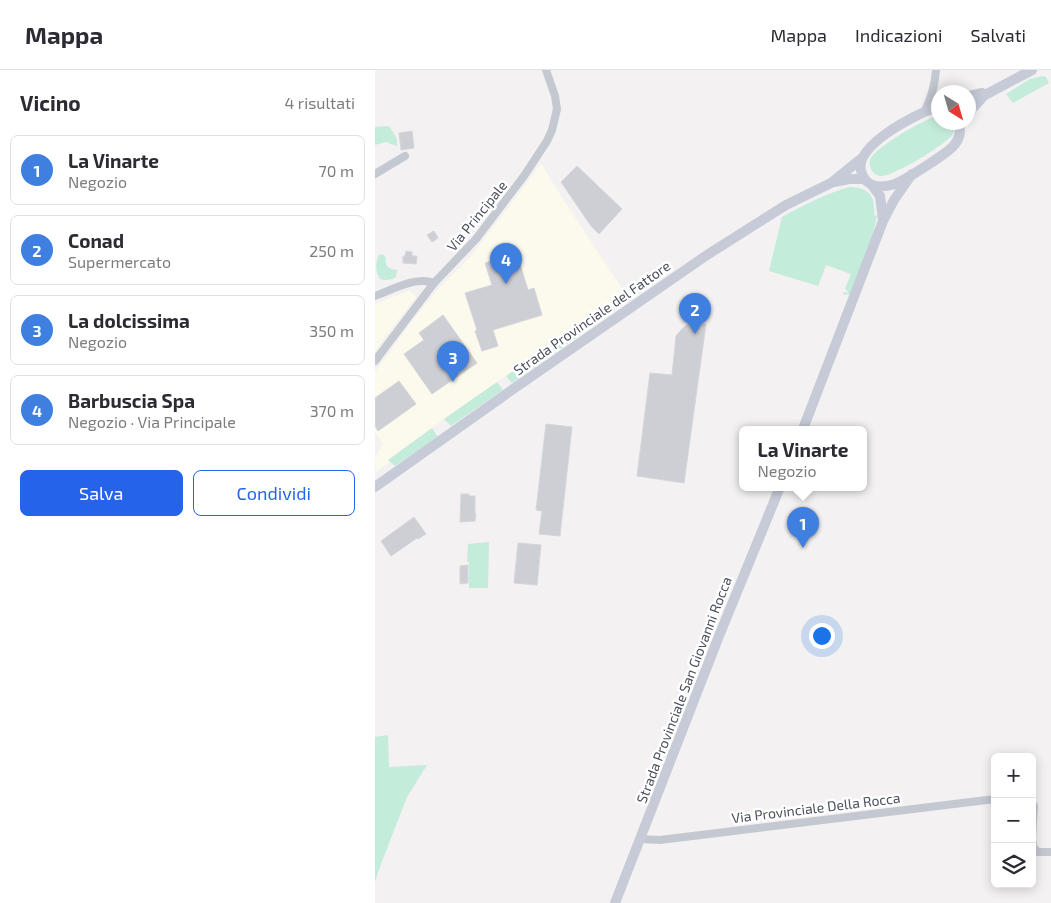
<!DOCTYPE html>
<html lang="it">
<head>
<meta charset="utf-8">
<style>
  body { margin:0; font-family:"Exo 2",sans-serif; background:#f2f2f3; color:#2b2b33 }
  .controls { position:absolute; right:15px; bottom:15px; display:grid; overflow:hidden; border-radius:8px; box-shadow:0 2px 12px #0003 }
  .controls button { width:45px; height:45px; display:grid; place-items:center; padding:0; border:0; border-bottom:1px solid #e1e1e2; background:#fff; color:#2b2b33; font:25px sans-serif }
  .compass { position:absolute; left:556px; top:15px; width:45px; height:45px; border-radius:50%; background:#fff; box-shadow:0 2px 12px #0003; rotate:143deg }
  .you { position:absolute; left:446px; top:565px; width:18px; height:18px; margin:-12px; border:4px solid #fff; border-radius:50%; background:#1a73e8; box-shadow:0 0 0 8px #1a73e833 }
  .badge { display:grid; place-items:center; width:32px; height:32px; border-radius:50%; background:#2563eb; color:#fff; font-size:16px; font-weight:700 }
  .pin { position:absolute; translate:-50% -41px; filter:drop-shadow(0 1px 2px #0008) }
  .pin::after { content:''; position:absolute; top:26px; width:18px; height:15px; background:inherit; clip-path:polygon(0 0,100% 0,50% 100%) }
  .popup { position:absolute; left:364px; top:356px; width:128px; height:65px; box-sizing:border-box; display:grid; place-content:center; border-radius:8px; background:#fff; filter:drop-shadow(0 1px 4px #0005); font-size:16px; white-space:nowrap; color:#7c7c81 }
  .popup b { font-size:19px; color:#2b2b33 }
  .popup::after { content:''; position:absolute; left:50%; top:100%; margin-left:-10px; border:10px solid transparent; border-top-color:#fff }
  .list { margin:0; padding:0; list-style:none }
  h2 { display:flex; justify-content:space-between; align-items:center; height:65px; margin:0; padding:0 20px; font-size:21px }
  h2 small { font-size:16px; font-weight:400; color:#7c7c81 }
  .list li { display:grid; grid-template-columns:32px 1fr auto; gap:15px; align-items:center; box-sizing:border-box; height:70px; margin:0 10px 10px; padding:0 10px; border:1px solid #e1e1e2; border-radius:8px }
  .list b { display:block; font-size:19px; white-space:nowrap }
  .list p { margin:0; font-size:16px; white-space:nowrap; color:#7c7c81 }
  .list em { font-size:16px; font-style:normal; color:#7c7c81 }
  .actions { display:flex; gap:10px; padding:15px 20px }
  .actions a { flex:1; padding:11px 0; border:1px solid #2563eb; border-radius:8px; text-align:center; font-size:18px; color:#2563eb }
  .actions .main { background:#2563eb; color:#fff }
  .icon { flex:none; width:28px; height:28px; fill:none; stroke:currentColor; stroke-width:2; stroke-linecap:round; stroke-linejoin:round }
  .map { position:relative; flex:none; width:676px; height:833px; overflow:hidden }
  header { display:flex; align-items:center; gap:30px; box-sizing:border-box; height:70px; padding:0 25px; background:#fff; border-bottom:1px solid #e1e1e2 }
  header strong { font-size:24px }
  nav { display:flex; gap:28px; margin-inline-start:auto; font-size:18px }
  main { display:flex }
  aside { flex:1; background:#fff }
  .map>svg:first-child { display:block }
  .commercial { fill:#fbfaed }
  .green { fill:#c4ecdb }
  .building { fill:#cecfd5; stroke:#d5d6db }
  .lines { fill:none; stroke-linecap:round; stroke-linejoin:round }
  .minor { stroke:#c3c8d1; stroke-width:8 }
  .secondary { stroke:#c6cbd7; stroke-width:10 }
  .labels { text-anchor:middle; stroke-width:5; stroke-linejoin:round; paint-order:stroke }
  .street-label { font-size:14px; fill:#4a505d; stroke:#fff }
</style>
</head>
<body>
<header>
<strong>Mappa</strong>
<nav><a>Mappa</a><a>Indicazioni</a><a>Salvati</a></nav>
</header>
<main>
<aside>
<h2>Vicino<small>4 risultati</small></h2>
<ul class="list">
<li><span class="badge" style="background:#3f7fe0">1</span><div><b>La Vinarte</b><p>Negozio</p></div><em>70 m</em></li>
<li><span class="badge" style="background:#3f7fe0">2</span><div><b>Conad</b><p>Supermercato</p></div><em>250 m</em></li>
<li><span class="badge" style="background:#3f7fe0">3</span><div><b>La dolcissima</b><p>Negozio</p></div><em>350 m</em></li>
<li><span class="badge" style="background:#3f7fe0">4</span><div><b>Barbuscia Spa</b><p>Negozio · Via Principale</p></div><em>370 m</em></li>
</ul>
<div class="actions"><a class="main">Salva</a><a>Condividi</a></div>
</aside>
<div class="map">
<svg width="676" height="833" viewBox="0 0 676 833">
  <rect width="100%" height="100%" fill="#f3f1f1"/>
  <g class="commercial">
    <polygon points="166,93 186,126 250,223 69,349 13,390 15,392 1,402 0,387 8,374 0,362 0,302 34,255 63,219 96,186 148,118"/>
    <polygon points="35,220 41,227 0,281 0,234"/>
  </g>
  <g class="green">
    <polygon points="668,6 671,7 674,13 638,33 631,24 655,9"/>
    <path d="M563,45L564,52H579C579,57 580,60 578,64C572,74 516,108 505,106C501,105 498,103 496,99C494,95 494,89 498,85C501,81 506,78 510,75C526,63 544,53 563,45Z"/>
    <polygon points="12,56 15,57 22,69 22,76 11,72 0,75 0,57"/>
    <path d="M474,117C493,117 501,126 499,145L502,146L496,172L477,222L474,224L468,225L469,222L472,223L473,221L470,219L476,204L451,195L443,216L394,201L407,147C429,135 450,124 474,117Z"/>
    <path d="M5,184L9,185L11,188C9,195 14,200 22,200L21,207C15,210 11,211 5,209C0,200 0,194 4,185Z"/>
    <polygon points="234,234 240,241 178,284 176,279 176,275"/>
    <polygon points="165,282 169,288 169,291 137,313 131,306"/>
    <polygon points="122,312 128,320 76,356 69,349"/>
    <polygon points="57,358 63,367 20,396 13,390"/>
    <polygon points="114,472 113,518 94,518 94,492 92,492 93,474"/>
    <polygon points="13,665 14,697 52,695 32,727 6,794 0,812 0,667"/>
  </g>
  <g class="building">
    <polygon points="37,61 39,78 26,80 24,63"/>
    <polygon points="202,96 247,139 224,164 216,156 186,112"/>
    <polygon points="59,161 63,168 57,172 52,165"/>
    <polygon points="31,181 37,182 37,186 42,186 41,194 28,193 28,186 30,186"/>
    <polygon points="142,184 153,220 159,218 167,245 118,260 123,276 107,281 100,261 102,260 90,223 117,215 110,193"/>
    <polygon points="68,245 102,293 57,324 29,284 49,270 44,263"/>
    <polygon points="314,253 331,254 309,413 262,406 275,303 297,305 301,266 307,259"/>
    <polygon points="24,311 41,334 3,361 0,356 0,328"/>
    <polygon points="171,354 197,357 185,466 164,464 167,441 161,440"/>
    <polygon points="86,424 94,424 94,426 100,426 100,444 101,444 100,451 85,452"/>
    <polygon points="39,447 51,464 43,469 42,468 16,486 6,471"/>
    <polygon points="143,473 166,475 162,515 139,513"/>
    <polygon points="93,495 93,513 85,514 85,496"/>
  </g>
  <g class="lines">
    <g class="minor">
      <polyline points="594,25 607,22"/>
      <path d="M550,41C556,28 560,14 561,0"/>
      <polyline points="0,104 30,86"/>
      <path d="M0,226C17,220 40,206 59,213"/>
      <polyline points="0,291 59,213 101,169 149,106 172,71 177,60 182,39 180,26 171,0"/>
      <polyline points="657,732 659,736 657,768 658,777 663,782 676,782"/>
      <polyline points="265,769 285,770 620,729"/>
    </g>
    <g class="secondary">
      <polyline points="594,31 610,25 657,0"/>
      <path d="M564,38C559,39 553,40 549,42C530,51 480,77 486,101C488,108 491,113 498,115C505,118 513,116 520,114C530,110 575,82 580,74C585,68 586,60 583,52"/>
      <polyline points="594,46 597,39 607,28"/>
      <polyline points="459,112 474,109 489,109"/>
      <polyline points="497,115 505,126 508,150"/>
      <polyline points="428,359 508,151 519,130 537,104"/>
      <polyline points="0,417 134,322 332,185 411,135 456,113 486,89"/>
      <polyline points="240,833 344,566 405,417"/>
    </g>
  </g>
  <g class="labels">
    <g class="street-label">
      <text transform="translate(102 146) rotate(-51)" y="5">Via Principale</text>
      <text transform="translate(217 248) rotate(-35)" y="5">Strada Provinciale del Fattore</text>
      <text transform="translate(309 620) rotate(-69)" y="5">Strada Provinciale San Giovanni Rocca</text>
      <text transform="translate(441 738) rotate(-7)" y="5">Via Provinciale Della Rocca</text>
    </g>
  </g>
</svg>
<div class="controls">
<button>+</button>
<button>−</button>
<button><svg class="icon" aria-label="layers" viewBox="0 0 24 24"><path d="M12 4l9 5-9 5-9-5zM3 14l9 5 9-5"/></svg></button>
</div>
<svg class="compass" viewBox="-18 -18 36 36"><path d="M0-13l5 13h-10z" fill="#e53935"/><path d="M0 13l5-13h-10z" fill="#7c7c81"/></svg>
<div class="you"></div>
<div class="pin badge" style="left:428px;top:478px;background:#3f7fe0">1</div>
<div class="popup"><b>La Vinarte</b>Negozio</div>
<div class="pin badge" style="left:320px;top:264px;background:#3f7fe0">2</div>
<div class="pin badge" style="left:78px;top:312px;background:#3f7fe0">3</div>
<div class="pin badge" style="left:131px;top:214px;background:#3f7fe0">4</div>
</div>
</main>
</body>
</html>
